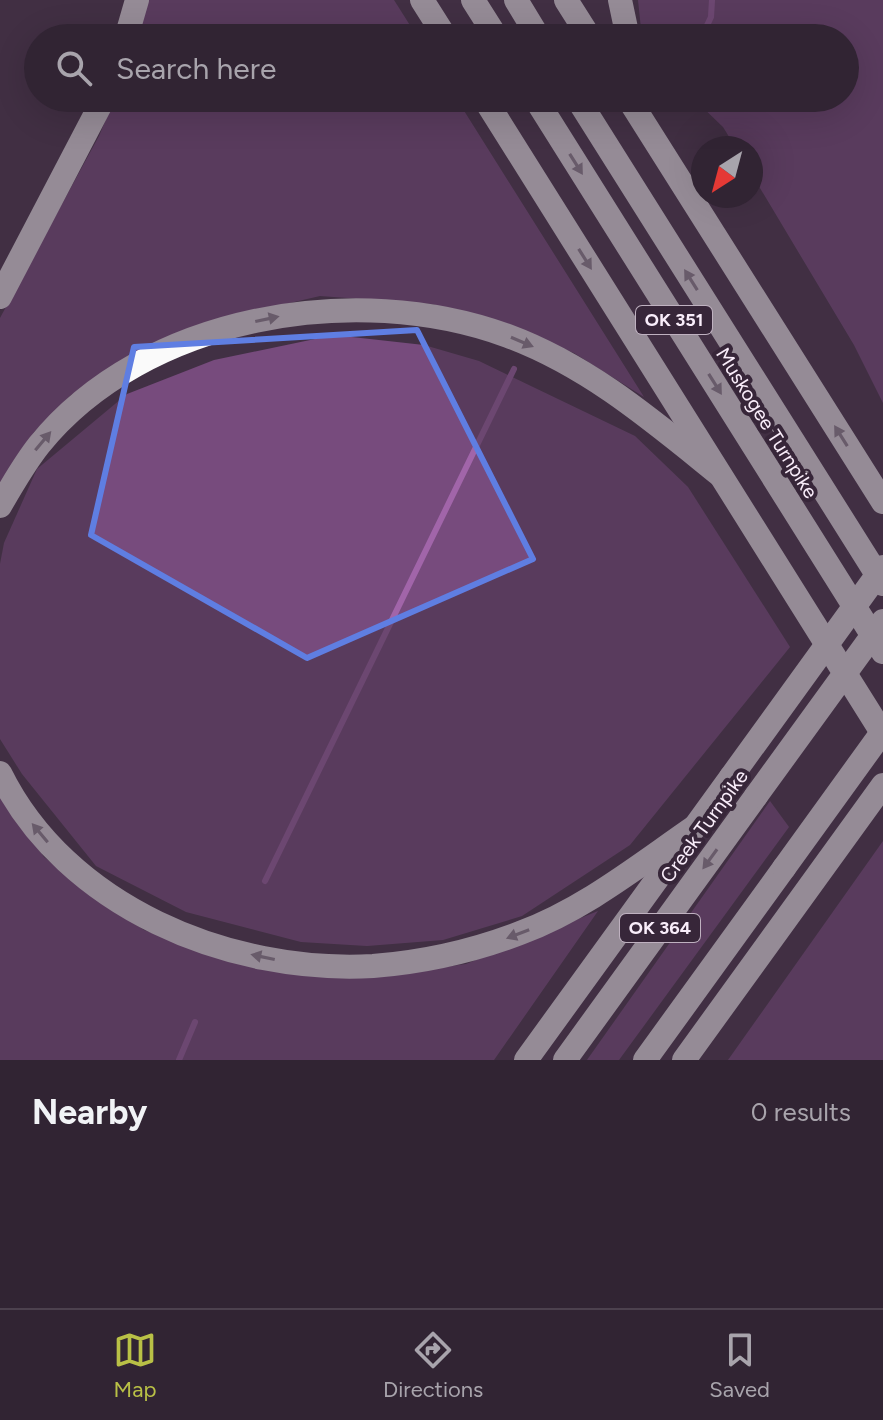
<!DOCTYPE html>
<html lang="en">
<head>
<meta charset="utf-8">
<style>
  body { margin:0; font-family:Figtree,sans-serif; background:#392c3b; color:#f1f3f6 }
  .compass { position:absolute; left:691px; top:136px; width:72px; height:72px; border-radius:50%; background:#312433; box-shadow:0 8px 32px #0002; rotate:216deg }
  .list { margin:0; padding:0; list-style:none }
  h2 { display:flex; justify-content:space-between; align-items:center; height:104px; margin:0; padding:0 32px; font-size:34px }
  h2 small { font-size:26px; font-weight:400; color:#a8a4ac }
  .icon { flex:none; width:44px; height:44px; fill:none; stroke:currentColor; stroke-width:2; stroke-linecap:round; stroke-linejoin:round }
  .map { position:relative; flex:none; width:883px; height:1060px; overflow:hidden }
  .search { position:absolute; background:#312433; box-shadow:0 8px 32px #0002; left:24px; right:24px; top:24px; height:88px; display:flex; align-items:center; gap:20px; box-sizing:border-box; padding:0 28px; border-radius:44px; color:#a8a4ac; font-size:30px }
  .sheet { height:248px; background:#312433 }
  nav { display:flex; justify-content:space-around; align-items:center; box-sizing:border-box; height:112px; border-top:2px solid #4c414e; background:#312433; font-size:22px; color:#a8a4ac }
  nav a { display:grid; justify-items:center; gap:4px }
  nav .on { color:#b9c046 }
  .map>svg:first-child { display:block }
  .green { fill:#774b7d }
  .lines { fill:none; stroke-linecap:round; stroke-linejoin:round }
  .stream { stroke:#a165a9; stroke-width:6 }
  .motorway { stroke:#fafafa; stroke-width:24 }
  .motorway-bridge { stroke:#fafafa; stroke-width:24 }
  .oneway { fill:#98909a }
  .marked { fill:none; stroke:#5f7ee2; stroke-width:6; stroke-linejoin:round }
  .labels { text-anchor:middle; stroke-width:8; stroke-linejoin:round; paint-order:stroke }
  .shield { fill:#372639; stroke:#bfb1c0; stroke-width:2 }
  .shield-label { font-size:18px; font-weight:bold; fill:#f9edfa }
  .street-label { font-size:20px; fill:#f9edfa; stroke:#372639 }
</style>
</head>
<body>
<div class="map">
<svg width="883" height="1060" viewBox="0 0 883 1060">
  <rect width="100%" height="100%" fill="#413044"/>
  <g class="green">
    <polygon points="146,0 394,0 418,38 136,38"/>
    <polygon points="638,0 883,0 883,403 854,345 751,173 751,148 736,148 723,127 693,98 845,98 845,38 642,38"/>
    <polygon points="115,98 456,98 644,397 574,353 505,326 432,304 320,296 208,322 128,357 71,395 34,432 0,488 0,318 99,136"/>
    <polygon points="334,335 424,345 479,361 635,436 688,487 790,647 630,845 522,916 443,940 367,946 301,942 186,912 96,866 22,774 0,739 0,564 4,543 37,469 127,394 214,360"/>
    <polygon points="0,796 44,857 101,902 144,930 208,953 393,974 466,964 598,911 494,1060 0,1060"/>
    <polygon points="770,801 789,827 619,1060 587,1060"/>
    <polygon points="883,841 883,1060 728,1060"/>
  </g>
  <g class="lines">
    <g class="stream">
      <polyline points="701,38 711,17 712,0"/>
      <polyline points="265,881 514,369"/>
      <polyline points="179,1060 195,1022"/>
    </g>
    <g class="motorway">
      <polyline points="422,0 446,38"/>
      <polyline points="473,0 497,38"/>
      <polyline points="516,0 539,38"/>
      <polyline points="566,0 590,38"/>
      <polyline points="620,0 628,38"/>
      <polyline points="126,38 137,0"/>
      <polyline points="484,98 883,734"/>
      <polyline points="535,98 883,652"/>
      <polyline points="577,98 883,584"/>
      <polyline points="628,98 883,502"/>
      <polyline points="0,297 104,98"/>
      <path d="M0,506C12,485 24,464 39,445C144,315 356,280 508,336C589,366 653,421 720,475"/>
      <path d="M0,773C66,907 229,974 373,966C424,962 473,951 520,933C585,909 639,865 696,826"/>
      <polyline points="526,1060 731,777"/>
      <polyline points="565,1060 756,796"/>
      <polyline points="645,1060 784,868"/>
      <polyline points="684,1060 883,785"/>
    </g>
    <g class="motorway-bridge">
      <polyline points="731,777 883,567"/>
      <polyline points="756,796 883,621"/>
      <polyline points="784,868 883,731"/>
    </g>
  </g>
  <defs><path id="oneway-solid" d="M-6-.8H1V-3.2L6.5 0L1 3.2V.8H-6Z" transform="scale(2)"/></defs>
  <g class="oneway">
    <use href="#oneway-solid" transform="translate(576 164) rotate(58)"/>
    <use href="#oneway-solid" transform="translate(585 259) rotate(58)"/>
    <use href="#oneway-solid" transform="translate(691 280) rotate(-122)"/>
    <use href="#oneway-solid" transform="translate(267 319) rotate(-12)"/>
    <use href="#oneway-solid" transform="translate(522 342) rotate(23)"/>
    <use href="#oneway-solid" transform="translate(715 384) rotate(58)"/>
    <use href="#oneway-solid" transform="translate(841 436) rotate(-122)"/>
    <use href="#oneway-solid" transform="translate(43 441) rotate(-50)"/>
    <use href="#oneway-solid" transform="translate(40 833) rotate(-130)"/>
    <use href="#oneway-solid" transform="translate(710 859) rotate(126)"/>
    <use href="#oneway-solid" transform="translate(518 934) rotate(159)"/>
    <use href="#oneway-solid" transform="translate(263 957) rotate(-168)"/>
  </g>
  <path d="M0 0H883V1060H0ZM417,330L533,559L307,658L91,535L134,347Z" fill="#413044" fill-opacity=".55" fill-rule="evenodd"/>
  <path class="marked" d="M417,330L533,559L307,658L91,535L134,347Z"/>
  <g class="labels">
    <g class="shield">
      <rect x="636" y="306" width="76" height="28" rx="6"/>
      <rect x="620" y="914" width="80" height="28" rx="6"/>
    </g>
    <g class="shield-label">
      <text x="674" y="326">OK 351</text>
      <text x="660" y="934">OK 364</text>
    </g>
    <g class="street-label">
      <text transform="translate(767 423) rotate(58)" y="7">Muskogee Turnpike</text>
      <text transform="translate(704 826) rotate(-54)" y="7">Creek Turnpike</text>
    </g>
  </g>
</svg>
<svg class="compass" viewBox="-18 -18 36 36"><path d="M0-13l5 13h-10z" fill="#e53935"/><path d="M0 13l5-13h-10z" fill="#a8a4ac"/></svg>
<div class="search"><svg class="icon" aria-label="search" viewBox="0 0 24 24"><circle cx="10" cy="10" r="6"/><path d="M15 15l6 6"/></svg>Search here</div>
</div>
<section class="sheet">
<h2>Nearby<small>0 results</small></h2>
<ul class="list">
</ul>
</section>
<nav>
<a class="on"><svg class="icon" aria-label="map" viewBox="0 0 24 24"><path d="M3 6l6-2 6 2 6-2v14l-6 2-6-2-6 2zM9 4v14M15 6v14"/></svg>Map</a>
<a><svg class="icon" aria-label="directions" viewBox="0 0 24 24"><path d="M12 3l9 9-9 9-9-9zM9 14v-3h6M13 9l2 2-2 2"/></svg>Directions</a>
<a><svg class="icon" aria-label="saved" viewBox="0 0 24 24"><path d="M7 4h10v16l-5-4-5 4z"/></svg>Saved</a>
</nav>
</body>
</html>
